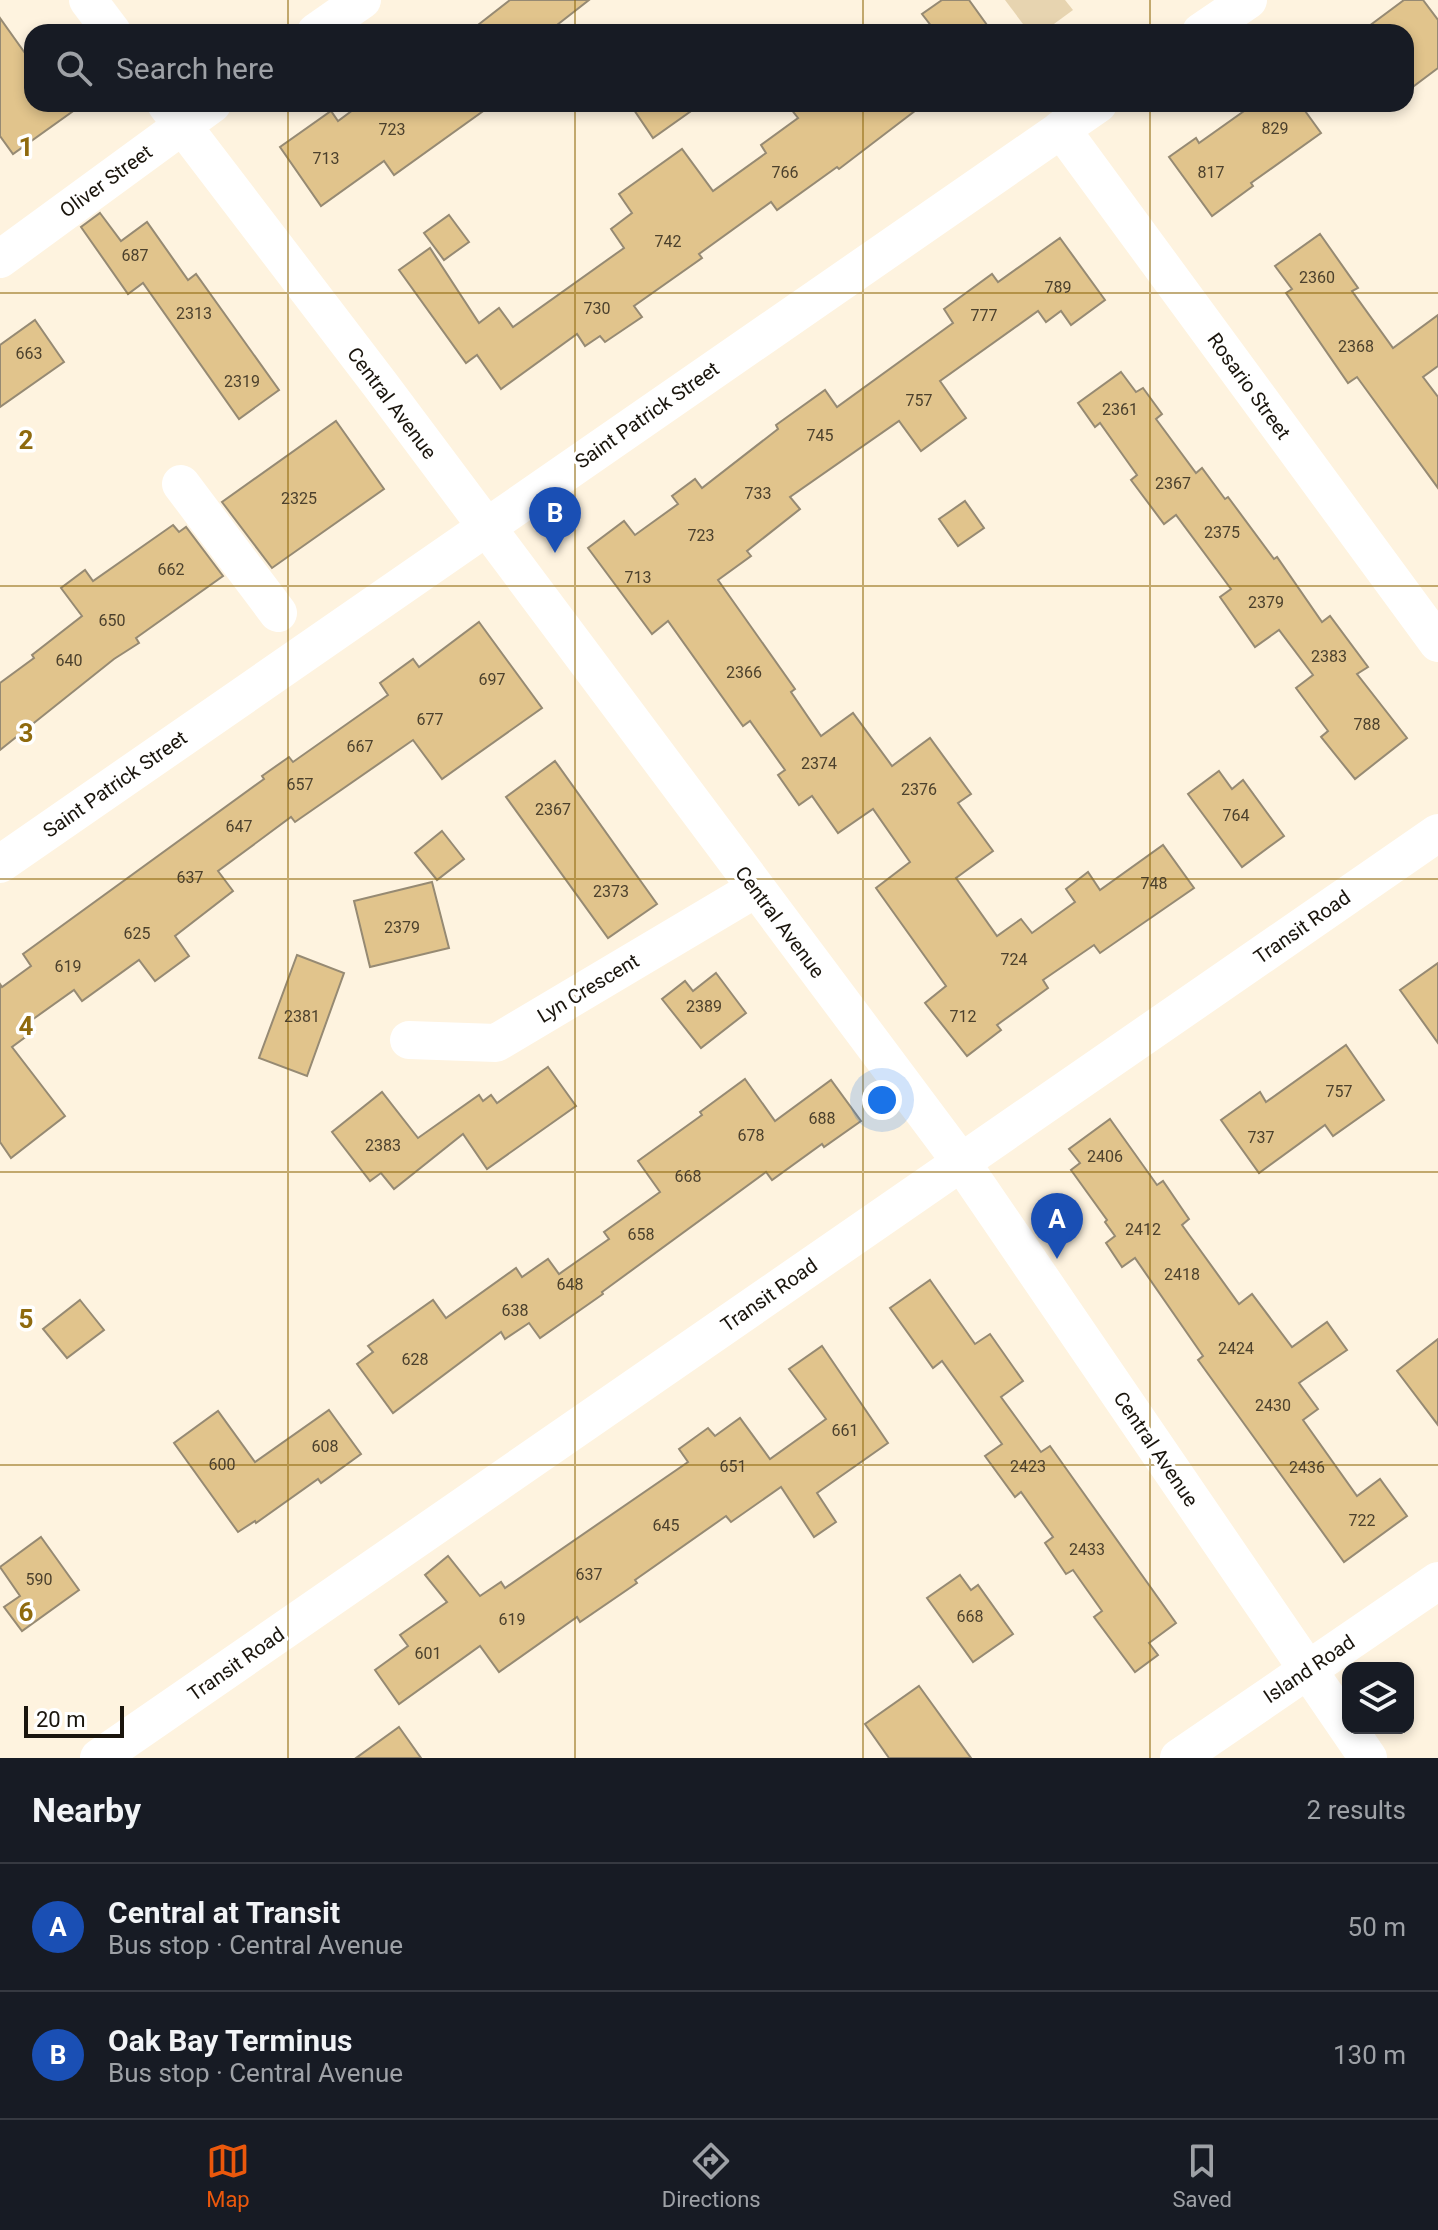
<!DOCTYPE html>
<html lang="en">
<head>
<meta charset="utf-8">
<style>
  body { margin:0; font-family:Roboto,sans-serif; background:#242831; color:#f1f3f6 }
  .controls { position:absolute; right:24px; bottom:24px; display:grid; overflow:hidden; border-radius:16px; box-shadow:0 4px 12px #0003 }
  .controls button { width:72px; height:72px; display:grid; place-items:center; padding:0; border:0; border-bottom:2px solid #363941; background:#171b24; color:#f1f3f6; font:40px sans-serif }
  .scale { position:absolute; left:24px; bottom:20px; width:100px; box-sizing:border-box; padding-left:8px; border:4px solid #1a150d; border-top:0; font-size:22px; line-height:28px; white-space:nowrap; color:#1a150d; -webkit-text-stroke:6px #fff; paint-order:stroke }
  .you { position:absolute; left:882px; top:1100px; width:28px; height:28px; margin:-20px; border:6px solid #fff; border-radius:50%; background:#1a73e8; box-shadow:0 0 0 12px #1a73e833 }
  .badge { display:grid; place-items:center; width:52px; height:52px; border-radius:50%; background:#ea580c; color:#fff; font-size:26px; font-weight:700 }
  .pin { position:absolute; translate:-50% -66px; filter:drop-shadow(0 2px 4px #0008) }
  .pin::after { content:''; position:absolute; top:42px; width:28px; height:24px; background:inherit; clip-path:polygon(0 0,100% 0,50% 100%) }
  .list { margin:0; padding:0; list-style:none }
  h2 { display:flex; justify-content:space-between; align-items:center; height:104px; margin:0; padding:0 32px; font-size:34px }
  h2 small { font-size:26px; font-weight:400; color:#9ea1a6 }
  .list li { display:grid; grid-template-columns:52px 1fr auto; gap:24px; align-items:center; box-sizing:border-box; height:128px; padding:0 32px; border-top:2px solid #363941 }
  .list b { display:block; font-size:30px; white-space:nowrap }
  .list p { margin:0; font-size:26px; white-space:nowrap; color:#9ea1a6 }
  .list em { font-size:26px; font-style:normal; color:#9ea1a6 }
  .icon { flex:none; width:44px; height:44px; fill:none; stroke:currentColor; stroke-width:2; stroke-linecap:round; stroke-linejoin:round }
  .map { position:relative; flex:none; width:1438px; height:1758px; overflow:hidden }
  .search { position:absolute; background:#171b24; box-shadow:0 4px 12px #0003; left:24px; right:24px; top:24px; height:88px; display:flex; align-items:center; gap:20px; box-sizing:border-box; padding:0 28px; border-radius:24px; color:#9ea1a6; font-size:30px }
  .sheet { height:360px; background:#171b24 }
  nav { display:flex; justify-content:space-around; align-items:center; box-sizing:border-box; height:112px; border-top:2px solid #363941; background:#171b24; font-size:22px; color:#9ea1a6 }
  nav a { display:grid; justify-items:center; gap:4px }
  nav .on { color:#ea580c }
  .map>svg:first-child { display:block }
  .green { fill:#e7d4b0 }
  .building { fill:#e1c48c; stroke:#968a73; stroke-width:2 }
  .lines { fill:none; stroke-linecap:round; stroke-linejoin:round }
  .minor { stroke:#fff; stroke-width:38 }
  .grid { fill:none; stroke:#8f6a0e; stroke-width:2; stroke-opacity:0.55 }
  .labels { text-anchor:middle; stroke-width:7; stroke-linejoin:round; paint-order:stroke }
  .number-label { font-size:16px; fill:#4c412d }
  .street-label { font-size:20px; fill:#1a150d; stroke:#fff }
  .grid-label { font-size:26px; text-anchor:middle; font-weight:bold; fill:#8f6a0e; stroke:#fff; stroke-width:7; stroke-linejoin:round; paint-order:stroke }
</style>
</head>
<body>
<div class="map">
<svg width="1438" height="1758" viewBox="0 0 1438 1758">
  <rect width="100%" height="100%" fill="#fef3df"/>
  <polygon class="green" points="1005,0 1065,0 1073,10 1043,32 1029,32"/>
  <g class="building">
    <polygon points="510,0 589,0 548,32 469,32"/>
    <polygon points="942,0 969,0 992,32 936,32 922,14"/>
    <polygon points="1404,0 1423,0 1438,20 1438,68 1406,92 1406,32 1361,32"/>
    <polygon points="0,18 32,63 32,104 83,104 13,154 0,136"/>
    <polygon points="361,104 493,104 394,175 384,161 321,206 280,147 331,111 338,121"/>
    <polygon points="630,104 701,104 653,138"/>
    <polygon points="787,104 924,104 839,169 837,167 777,210 771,202 699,254 702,258 634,306 642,317 605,342 600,336 585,346 577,334 501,389 477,355 466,363 399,270 430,248 479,323 499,308 513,327 624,248 611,229 632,213 619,194 682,149 713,191 766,153 761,145 798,118"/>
    <polygon points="1254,104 1300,104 1321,133 1251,183 1253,186 1212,216 1169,157 1196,138 1199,143"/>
    <polygon points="100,213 121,241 147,222 188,280 196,274 279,390 239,419 143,283 128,294 81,227"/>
    <polygon points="449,215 469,242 444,260 424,233"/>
    <polygon points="1320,234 1358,288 1352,291 1393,348 1438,315 1438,366 1423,377 1438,397 1438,488 1357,377 1348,383 1286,293 1292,289 1275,266"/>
    <polygon points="1060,238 1105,300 1071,325 1061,311 1046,322 1038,311 940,381 966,418 921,451 899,421 790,497 800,509 747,551 751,556 718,580 795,689 791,692 821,736 853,713 892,766 930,738 971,794 958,803 993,851 956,878 997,936 1021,919 1032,933 1075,902 1066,889 1088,872 1100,890 1163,845 1194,888 1100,953 1094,945 1043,980 1048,988 997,1025 1001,1030 967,1056 925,1003 946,986 876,888 910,862 873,809 838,833 812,796 799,805 778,775 785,770 750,721 743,726 668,621 652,634 588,548 624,521 635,535 678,504 672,496 695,479 702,488 778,429 776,425 825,390 837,407 953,323 944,309 992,274 998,282"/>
    <polygon points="35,320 64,362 0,407 0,345"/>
    <polygon points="1121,372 1136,392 1143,388 1162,414 1156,419 1196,473 1202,468 1225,499 1228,497 1274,559 1277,557 1322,622 1330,616 1368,667 1357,674 1407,738 1355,779 1321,737 1328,731 1296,688 1313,675 1279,630 1255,647 1220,597 1231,589 1176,515 1164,524 1131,480 1137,475 1100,423 1095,427 1078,403"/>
    <polygon points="336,421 384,489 272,568 222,502"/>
    <polygon points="965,501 984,528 958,546 939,519"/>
    <polygon points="173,525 179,532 186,527 223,576 136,638 139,643 114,659 0,750 0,683 34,658 32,655 82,616 61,588 85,570 93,581"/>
    <polygon points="479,622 542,708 442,779 413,740 295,822 291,817 218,871 233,891 175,936 189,956 155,981 139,960 82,1001 74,990 29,1022 35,1030 12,1047 65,1116 11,1158 0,1142 0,984 2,987 31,966 23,954 264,779 262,776 289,757 293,762 388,695 380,683 413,659 419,667"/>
    <polygon points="555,761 657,904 608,938 506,797"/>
    <polygon points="1219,771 1232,789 1243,780 1284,836 1242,867 1188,794"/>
    <polygon points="442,831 464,859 437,880 415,853"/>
    <polygon points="432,882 449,948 370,967 354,901"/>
    <polygon points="297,955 344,973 307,1076 259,1058"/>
    <polygon points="1438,963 1438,1043 1400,990"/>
    <polygon points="716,973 746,1013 701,1048 662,999 685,981 693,991"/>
    <polygon points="1346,1045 1384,1100 1333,1136 1325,1125 1259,1173 1221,1120 1260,1092 1266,1102"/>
    <polygon points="548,1067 576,1106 487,1169 463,1134 394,1189 381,1173 370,1181 332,1132 382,1092 418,1138 479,1095 483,1101 491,1095 497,1103"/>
    <polygon points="745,1079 775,1121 831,1080 861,1121 824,1147 822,1144 772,1180 766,1172 602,1292 603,1294 540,1338 529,1323 505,1339 501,1332 393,1413 357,1364 373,1352 368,1346 433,1300 446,1318 516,1268 522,1277 548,1259 559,1274 609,1239 604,1232 660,1192 638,1161 702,1115 700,1112"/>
    <polygon points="1110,1119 1157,1185 1163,1181 1189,1219 1182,1225 1239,1304 1252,1294 1292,1347 1327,1322 1347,1350 1299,1383 1318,1409 1303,1420 1357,1496 1380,1479 1407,1516 1344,1562 1198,1360 1203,1356 1135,1258 1122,1267 1106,1243 1115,1236 1105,1222 1107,1220 1071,1170 1080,1163 1069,1149"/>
    <polygon points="930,1280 975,1344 990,1334 1023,1381 1001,1397 1041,1452 1050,1446 1176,1623 1149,1643 1158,1655 1135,1672 1094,1617 1102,1611 1073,1570 1066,1574 1045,1543 1053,1537 1021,1492 1015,1497 985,1456 1002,1444 942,1361 933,1368 890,1308"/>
    <polygon points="80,1300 104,1330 67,1358 43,1329"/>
    <polygon points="1438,1339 1438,1425 1397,1371"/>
    <polygon points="822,1346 888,1443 817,1493 836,1522 814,1537 781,1487 731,1522 726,1516 635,1580 637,1583 580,1622 577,1617 499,1672 480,1646 399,1704 375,1670 408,1646 400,1635 447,1602 425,1575 448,1556 480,1596 501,1582 505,1588 688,1462 679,1449 708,1428 715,1436 740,1418 770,1459 826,1419 789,1369"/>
    <polygon points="329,1410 361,1454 321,1483 318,1479 256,1523 255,1521 238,1532 174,1443 218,1411 255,1462"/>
    <polygon points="41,1537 79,1590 22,1631 4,1607 20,1596 0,1567"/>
    <polygon points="960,1575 971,1590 978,1585 1013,1634 973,1662 927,1598"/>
    <polygon points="919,1686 971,1758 889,1758 865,1724"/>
    <polygon points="399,1727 421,1758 356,1758"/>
  </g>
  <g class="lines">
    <g class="minor">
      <polyline points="88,0 112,32"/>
      <polyline points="316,32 362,0"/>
      <polyline points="1201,32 1248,0"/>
      <polyline points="166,104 379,383 961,1162 1368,1758"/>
      <polyline points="1061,129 1438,643"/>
      <polyline points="0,259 212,104"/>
      <polyline points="181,484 278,613"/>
      <polyline points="0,864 1098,104"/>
      <polyline points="409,1040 496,1043 755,889"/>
      <polyline points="99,1758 1438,833"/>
      <polyline points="1179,1758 1438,1581"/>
    </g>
  </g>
  <path class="grid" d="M288,0V32M575,0V32M863,0V32M1150,0V32M288,104V1758M575,104V1758M863,104V1758M1150,104V1758M0,293H1438M0,586H1438M0,879H1438M0,1172H1438M0,1465H1438"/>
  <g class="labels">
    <g class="number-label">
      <text x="1275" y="134">829</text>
      <text x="392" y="135">723</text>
      <text x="326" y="164">713</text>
      <text x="785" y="178">766</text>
      <text x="1211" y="178">817</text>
      <text x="668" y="247">742</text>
      <text x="135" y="261">687</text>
      <text x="1317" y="283">2360</text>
      <text x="1058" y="293">789</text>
      <text x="597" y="314">730</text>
      <text x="194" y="319">2313</text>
      <text x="984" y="321">777</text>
      <text x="1356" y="352">2368</text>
      <text x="29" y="359">663</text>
      <text x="242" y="387">2319</text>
      <text x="919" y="406">757</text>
      <text x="1120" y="415">2361</text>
      <text x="820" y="441">745</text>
      <text x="1173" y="489">2367</text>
      <text x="758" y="499">733</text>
      <text x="299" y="504">2325</text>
      <text x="1222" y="538">2375</text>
      <text x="701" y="541">723</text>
      <text x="171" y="575">662</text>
      <text x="638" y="583">713</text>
      <text x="1266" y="608">2379</text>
      <text x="112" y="626">650</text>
      <text x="1329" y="662">2383</text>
      <text x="69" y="666">640</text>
      <text x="744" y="678">2366</text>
      <text x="492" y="685">697</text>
      <text x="430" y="725">677</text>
      <text x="1367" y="730">788</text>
      <text x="360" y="752">667</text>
      <text x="819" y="769">2374</text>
      <text x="300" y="790">657</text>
      <text x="919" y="795">2376</text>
      <text x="553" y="815">2367</text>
      <text x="1236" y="821">764</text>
      <text x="239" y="832">647</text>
      <text x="190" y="883">637</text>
      <text x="1154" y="889">748</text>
      <text x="611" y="897">2373</text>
      <text x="402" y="933">2379</text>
      <text x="137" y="939">625</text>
      <text x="1014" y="965">724</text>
      <text x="68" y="972">619</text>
      <text x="704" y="1012">2389</text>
      <text x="302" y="1022">2381</text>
      <text x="963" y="1022">712</text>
      <text x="1339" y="1097">757</text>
      <text x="822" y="1124">688</text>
      <text x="751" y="1141">678</text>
      <text x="1261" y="1143">737</text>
      <text x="383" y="1151">2383</text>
      <text x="1105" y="1162">2406</text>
      <text x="688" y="1182">668</text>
      <text x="1143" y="1235">2412</text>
      <text x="641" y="1240">658</text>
      <text x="1182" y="1280">2418</text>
      <text x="570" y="1290">648</text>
      <text x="515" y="1316">638</text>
      <text x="1236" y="1354">2424</text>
      <text x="415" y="1365">628</text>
      <text x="1273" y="1411">2430</text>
      <text x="845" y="1436">661</text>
      <text x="325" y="1452">608</text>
      <text x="222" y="1470">600</text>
      <text x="733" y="1472">651</text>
      <text x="1028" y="1472">2423</text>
      <text x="1307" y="1473">2436</text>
      <text x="1362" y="1526">722</text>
      <text x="666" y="1531">645</text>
      <text x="1087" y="1555">2433</text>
      <text x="589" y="1580">637</text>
      <text x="39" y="1585">590</text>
      <text x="970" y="1622">668</text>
      <text x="512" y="1625">619</text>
      <text x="428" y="1659">601</text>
    </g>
    <g class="street-label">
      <text transform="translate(106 181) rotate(-36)" y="7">Oliver Street</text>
      <text transform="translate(1249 386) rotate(54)" y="7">Rosario Street</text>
      <text transform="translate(392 403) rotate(53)" y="7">Central Avenue</text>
      <text transform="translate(647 415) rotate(-35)" y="7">Saint Patrick Street</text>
      <text transform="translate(115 784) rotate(-35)" y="7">Saint Patrick Street</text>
      <text transform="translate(780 922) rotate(53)" y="7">Central Avenue</text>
      <text transform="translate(1302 927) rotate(-35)" y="7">Transit Road</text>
      <text transform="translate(588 988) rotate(-31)" y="7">Lyn Crescent</text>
      <text transform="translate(769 1295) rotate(-35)" y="7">Transit Road</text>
      <text transform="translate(1156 1449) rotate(56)" y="7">Central Avenue</text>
      <text transform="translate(236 1664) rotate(-35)" y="7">Transit Road</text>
      <text transform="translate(1309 1669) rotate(-34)" y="7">Island Road</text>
    </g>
  </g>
  <g class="grid-label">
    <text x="26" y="156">1</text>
    <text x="26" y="449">2</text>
    <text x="26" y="742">3</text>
    <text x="26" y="1035">4</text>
    <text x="26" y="1328">5</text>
    <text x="26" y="1621">6</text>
  </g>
</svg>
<div class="controls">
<button><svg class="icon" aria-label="layers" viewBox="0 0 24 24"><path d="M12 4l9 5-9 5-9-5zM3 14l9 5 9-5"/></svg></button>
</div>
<div class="scale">20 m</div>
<div class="you"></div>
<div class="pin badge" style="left:1057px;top:1259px;background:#1a4fb4">A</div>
<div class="pin badge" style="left:555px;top:553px;background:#1a4fb4">B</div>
<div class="search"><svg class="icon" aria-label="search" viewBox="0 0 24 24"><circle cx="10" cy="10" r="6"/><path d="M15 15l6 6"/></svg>Search here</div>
</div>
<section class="sheet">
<h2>Nearby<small>2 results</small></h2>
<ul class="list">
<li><span class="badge" style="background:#1a4fb4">A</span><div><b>Central at Transit</b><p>Bus stop · Central Avenue</p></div><em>50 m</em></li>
<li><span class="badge" style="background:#1a4fb4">B</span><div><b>Oak Bay Terminus</b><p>Bus stop · Central Avenue</p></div><em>130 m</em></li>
</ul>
</section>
<nav>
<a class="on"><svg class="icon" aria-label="map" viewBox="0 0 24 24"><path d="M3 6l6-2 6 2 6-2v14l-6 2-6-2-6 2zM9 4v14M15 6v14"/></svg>Map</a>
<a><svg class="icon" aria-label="directions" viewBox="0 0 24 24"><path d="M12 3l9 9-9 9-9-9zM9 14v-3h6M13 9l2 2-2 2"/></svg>Directions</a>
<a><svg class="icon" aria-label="saved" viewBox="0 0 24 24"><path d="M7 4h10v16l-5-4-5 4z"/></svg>Saved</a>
</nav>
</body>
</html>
